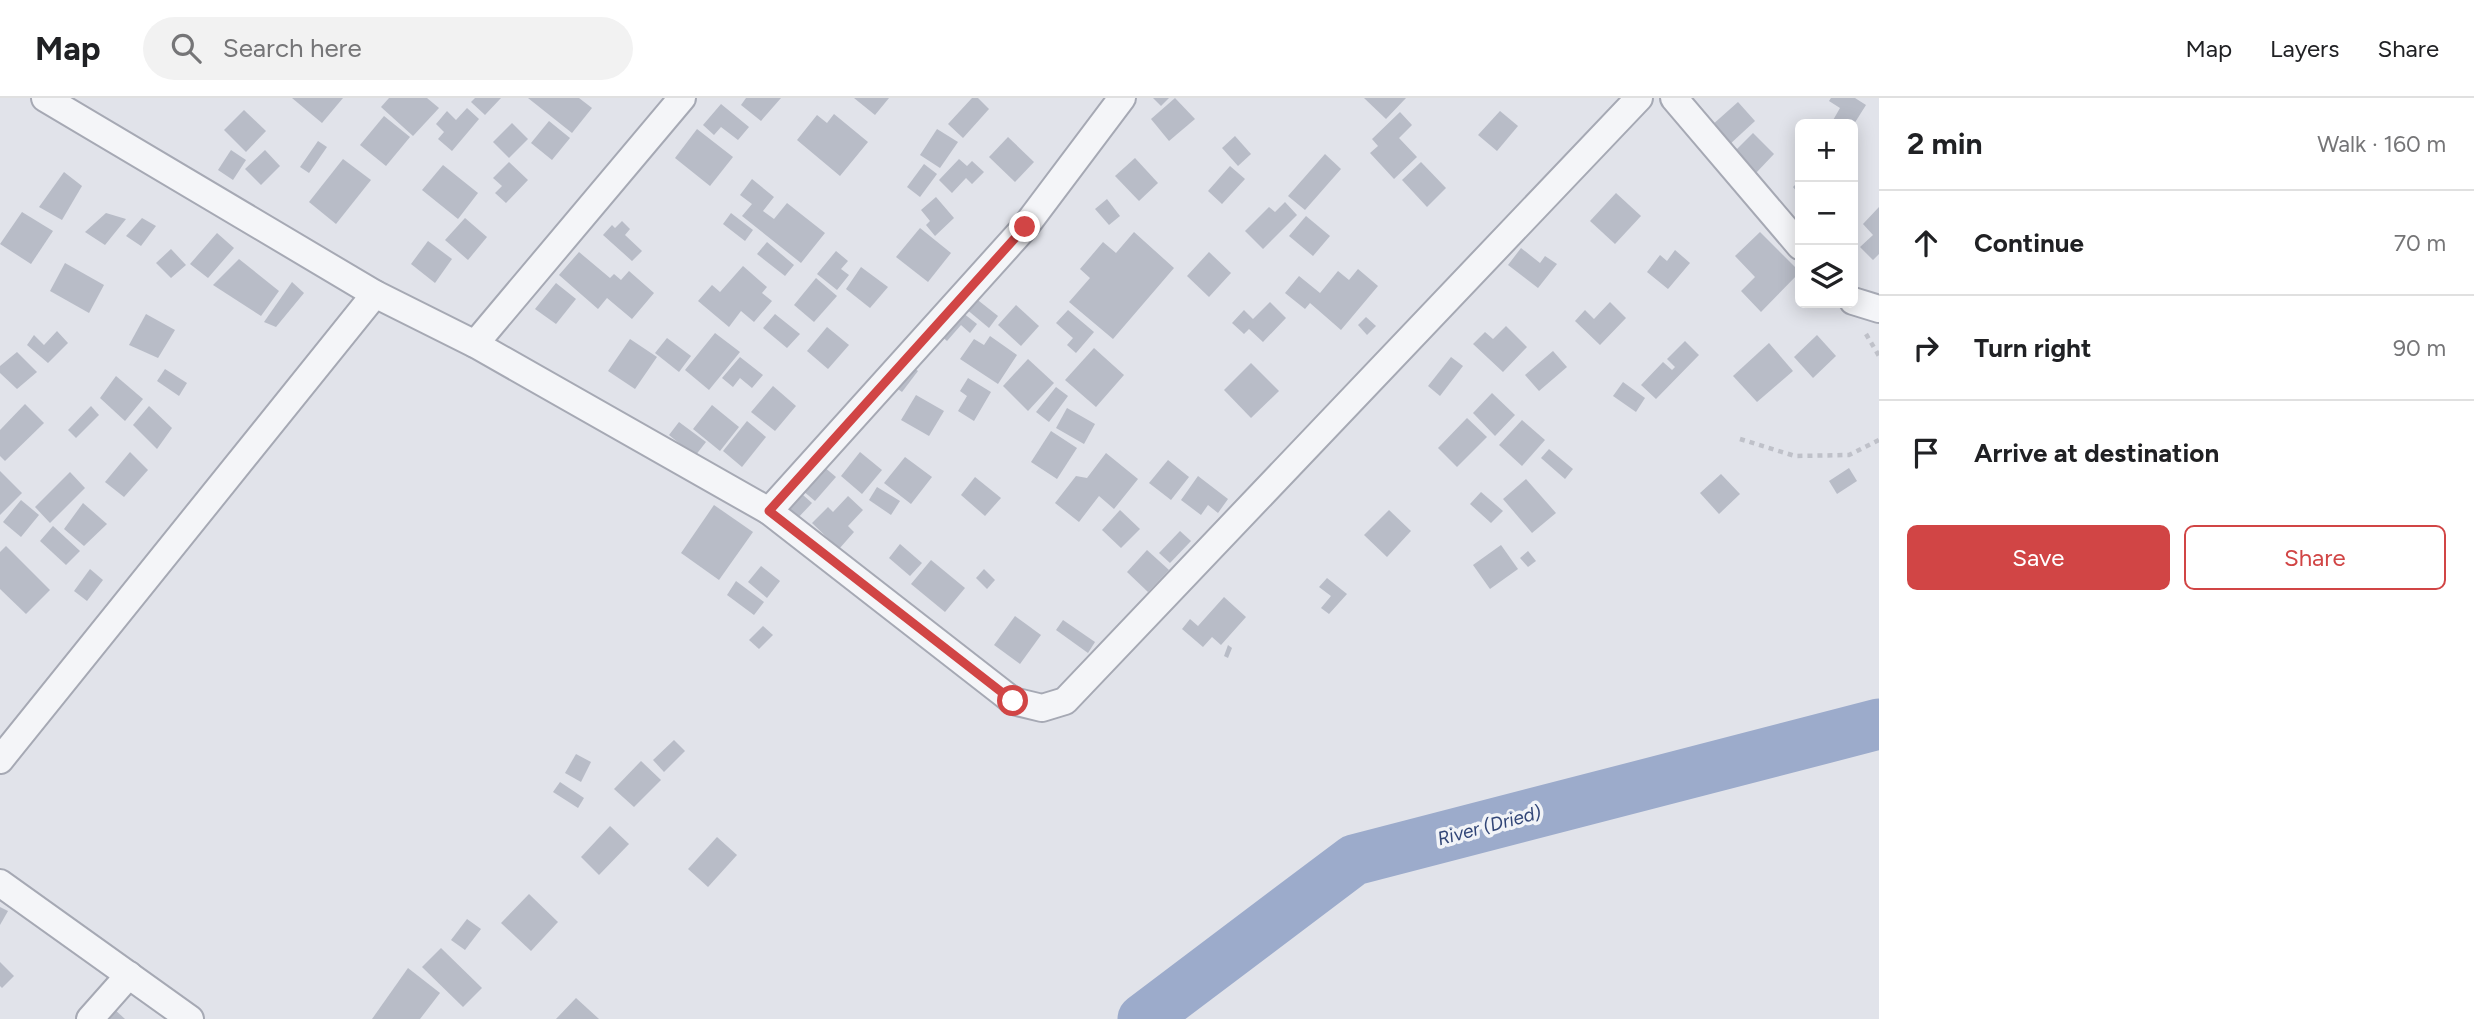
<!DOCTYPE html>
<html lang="en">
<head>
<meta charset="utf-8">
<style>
  body { margin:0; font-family:Figtree,sans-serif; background:#f2f2f2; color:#202124 }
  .controls { position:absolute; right:21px; top:21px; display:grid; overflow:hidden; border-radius:10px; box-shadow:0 4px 18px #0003 }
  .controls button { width:63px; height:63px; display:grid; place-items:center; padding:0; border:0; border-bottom:2px solid #e0e0e0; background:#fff; color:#202124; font:35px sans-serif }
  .stop { position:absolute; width:21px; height:21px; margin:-16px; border:5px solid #d14545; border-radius:50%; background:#fff }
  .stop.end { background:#d14545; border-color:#fff; box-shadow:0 2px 7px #0008 }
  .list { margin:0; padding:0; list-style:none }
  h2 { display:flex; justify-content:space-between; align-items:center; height:91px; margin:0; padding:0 28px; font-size:30px }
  h2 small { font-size:23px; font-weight:400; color:#757577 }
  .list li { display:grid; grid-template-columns:46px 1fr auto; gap:21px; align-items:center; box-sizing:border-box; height:105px; padding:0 28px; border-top:2px solid #e0e0e0 }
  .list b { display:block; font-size:26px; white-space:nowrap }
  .list em { font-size:23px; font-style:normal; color:#757577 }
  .actions { display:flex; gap:14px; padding:21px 28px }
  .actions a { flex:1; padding:16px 0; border:2px solid #d14545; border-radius:10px; text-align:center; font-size:24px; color:#d14545 }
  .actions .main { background:#d14545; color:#fff }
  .icon { flex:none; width:38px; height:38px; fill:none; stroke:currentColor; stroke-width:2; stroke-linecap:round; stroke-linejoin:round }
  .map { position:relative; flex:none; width:1879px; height:921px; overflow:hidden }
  header { display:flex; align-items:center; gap:42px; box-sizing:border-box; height:98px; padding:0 35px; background:#fff; border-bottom:2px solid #e0e0e0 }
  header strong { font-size:33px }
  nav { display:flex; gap:38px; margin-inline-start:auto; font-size:24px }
  .search { width:490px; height:63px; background:#f2f2f2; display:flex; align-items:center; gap:18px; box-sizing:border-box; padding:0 24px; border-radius:38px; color:#757577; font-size:26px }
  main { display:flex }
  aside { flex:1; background:#fff }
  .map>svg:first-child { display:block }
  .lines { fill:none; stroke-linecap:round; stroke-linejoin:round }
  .river { stroke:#9cabcb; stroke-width:51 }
  .building { fill:#b8bcc7 }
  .street-casing { stroke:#a6a9b4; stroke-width:30 }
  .path { stroke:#bfc1c9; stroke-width:4.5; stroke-dasharray:5 5; stroke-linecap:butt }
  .street { stroke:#f4f5f8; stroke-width:26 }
  .route { stroke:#d14545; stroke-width:9 }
  .labels { text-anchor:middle; stroke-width:7; stroke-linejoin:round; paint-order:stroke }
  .water-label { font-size:19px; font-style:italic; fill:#324677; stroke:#f1f3f7 }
</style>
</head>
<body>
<header>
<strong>Map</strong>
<div class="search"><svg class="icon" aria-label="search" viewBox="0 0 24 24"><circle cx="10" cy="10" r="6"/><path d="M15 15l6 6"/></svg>Search here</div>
<nav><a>Map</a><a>Layers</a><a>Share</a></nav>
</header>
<main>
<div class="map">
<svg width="1879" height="921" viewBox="0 0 1879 921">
  <rect width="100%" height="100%" fill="#e1e3ea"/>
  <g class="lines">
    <polyline class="river" points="1143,921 1354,762 1879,626"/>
  </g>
  <g class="building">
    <polygon points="292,0 343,0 322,25"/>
    <polygon points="389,0 427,0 439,10 413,38 381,9"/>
    <polygon points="475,0 501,0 485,17 471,4"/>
    <polygon points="528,0 579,0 592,10 572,35"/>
    <polygon points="746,0 781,0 761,23 741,7"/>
    <polygon points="854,0 889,0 875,17"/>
    <polygon points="972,0 978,0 989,11 963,40 948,26"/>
    <polygon points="1153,0 1169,0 1161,8"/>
    <polygon points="1175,0 1195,21 1169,43 1151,21"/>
    <polygon points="1364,0 1406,0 1386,21"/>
    <polygon points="1831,0 1855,0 1866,7 1854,26 1836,26 1832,24 1840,10 1829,3"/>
    <polygon points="1738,4 1755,23 1729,47 1711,28"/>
    <polygon points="721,6 749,29 738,42 721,29 714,37 703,27"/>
    <polygon points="467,10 479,21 452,53 438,41 444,34 436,26 447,13 456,22"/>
    <polygon points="244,12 266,33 246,54 224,32"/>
    <polygon points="1500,13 1518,28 1497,53 1478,37"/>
    <polygon points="1400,14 1412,27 1399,40 1417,59 1394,81 1370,55 1378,48 1372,41"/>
    <polygon points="834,16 868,44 840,78 797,42 817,17 827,25"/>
    <polygon points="384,18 410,39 386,68 360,47"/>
    <polygon points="549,23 570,40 552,62 531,45"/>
    <polygon points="512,25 528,41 509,60 493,44"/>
    <polygon points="697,31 733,59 710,88 675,60"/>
    <polygon points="937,31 958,44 940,70 920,57"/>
    <polygon points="1753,35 1774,56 1755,76 1733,55"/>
    <polygon points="1235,38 1251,56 1238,68 1222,50"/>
    <polygon points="1008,39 1034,64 1015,84 989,59"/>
    <polygon points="318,43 327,49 309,75 300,69"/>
    <polygon points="231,52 246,62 233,82 218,72"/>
    <polygon points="265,52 280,68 261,87 245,71"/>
    <polygon points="1325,56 1341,71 1305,112 1288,98"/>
    <polygon points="1135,60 1158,85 1139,103 1115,78"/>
    <polygon points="343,61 371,82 336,126 309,104"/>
    <polygon points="959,61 967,68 972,63 984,74 972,86 966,80 952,95 939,82"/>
    <polygon points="509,64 528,82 506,105 495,95 502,88 493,80"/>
    <polygon points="1421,64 1446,90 1427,109 1402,82"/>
    <polygon points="924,66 937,76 920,99 907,89"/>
    <polygon points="443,67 478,95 458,121 422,92"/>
    <polygon points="1230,68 1245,81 1222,106 1208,93"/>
    <polygon points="64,74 82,88 62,122 39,109"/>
    <polygon points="752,81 774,99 763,113 774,121 787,105 825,135 801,165 742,118 752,106 740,97"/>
    <polygon points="1800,82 1800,98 1793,89"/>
    <polygon points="1616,95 1641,118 1615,146 1590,123"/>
    <polygon points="936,99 954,120 935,138 926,127 930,123 921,112"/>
    <polygon points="1107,101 1120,118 1109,127 1095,111"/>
    <polygon points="1285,104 1297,117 1263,151 1245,133 1269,109 1275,114"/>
    <polygon points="1879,109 1879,156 1873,162 1860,149 1873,137 1863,126"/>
    <polygon points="22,114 53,133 31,166 0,146"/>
    <polygon points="106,115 126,121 105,147 85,134"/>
    <polygon points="731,115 753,132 745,143 723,126"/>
    <polygon points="1306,118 1330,138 1313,158 1289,138"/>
    <polygon points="142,120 156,128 141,148 126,138"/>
    <polygon points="465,120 487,139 468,162 445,142"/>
    <polygon points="622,123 630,131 625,137 642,153 632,163 603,137 612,127 615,130"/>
    <polygon points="920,130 951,155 928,184 896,159"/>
    <polygon points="1134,134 1174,170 1113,241 1069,204 1090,180 1080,171 1103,144 1116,155"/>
    <polygon points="1760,134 1800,174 1761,214 1741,193 1755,179 1735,158"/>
    <polygon points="217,135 234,150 208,180 190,166"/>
    <polygon points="428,143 452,161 435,185 411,166"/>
    <polygon points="767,144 794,167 785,178 757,156"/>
    <polygon points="1521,150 1540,165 1545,158 1557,166 1538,190 1508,167"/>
    <polygon points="171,151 186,167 171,180 156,165"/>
    <polygon points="1675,152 1690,165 1668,191 1647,174 1660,157 1667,163"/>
    <polygon points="836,153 848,163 841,171 849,177 837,192 817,176"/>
    <polygon points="579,154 610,180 614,176 621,182 629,173 654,195 632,221 607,200 598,211 559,177"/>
    <polygon points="1209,154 1231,175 1209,199 1187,178"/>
    <polygon points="239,161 279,193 261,218 213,187"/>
    <polygon points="65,165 104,187 89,215 50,193"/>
    <polygon points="743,168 767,189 762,195 772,203 754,224 741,213 729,229 698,203 712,187 720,194"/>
    <polygon points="861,169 888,189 870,210 846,191"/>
    <polygon points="1358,171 1378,188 1341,232 1310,205 1305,211 1285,195 1299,178 1320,195 1338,173 1349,182"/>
    <polygon points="816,180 837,198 814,224 794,207"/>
    <polygon points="292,184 304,195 276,229 264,224"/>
    <polygon points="556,185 576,201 556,226 535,211"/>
    <polygon points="974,199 998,218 989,230 965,210"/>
    <polygon points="1270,204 1286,220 1263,244 1249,231 1244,236 1232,225 1244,212 1253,221"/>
    <polygon points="1610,204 1626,220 1600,247 1575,223 1585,212 1594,221"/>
    <polygon points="1016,207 1039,228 1021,248 998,227"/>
    <polygon points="958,211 977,226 970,235 961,227 947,243 938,235"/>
    <polygon points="1068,212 1094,234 1076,255 1067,247 1073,240 1056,225"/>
    <polygon points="146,216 175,232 158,260 129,247"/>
    <polygon points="775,216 800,236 787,250 763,230"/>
    <polygon points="1366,219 1376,228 1367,237 1358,227"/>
    <polygon points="1506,228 1527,249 1503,274 1473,246 1485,234 1493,241"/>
    <polygon points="827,229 849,247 828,271 807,253"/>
    <polygon points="57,233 68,245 48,265 27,247 34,237 44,247"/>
    <polygon points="715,235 740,254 709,292 685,272"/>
    <polygon points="1817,237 1836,258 1813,280 1794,259"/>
    <polygon points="990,238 1017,257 998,286 960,261 974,241 984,247"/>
    <polygon points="667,240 691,258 679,274 655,255"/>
    <polygon points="630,241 657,259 635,291 608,273"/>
    <polygon points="1685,243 1699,257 1656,301 1641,287 1663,264 1672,272 1675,269 1667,261"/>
    <polygon points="1769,245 1793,273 1757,304 1733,278"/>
    <polygon points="1094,250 1124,277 1096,309 1065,282"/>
    <polygon points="1553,253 1567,269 1539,293 1525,277"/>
    <polygon points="17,254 37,274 17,291 0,275 0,268"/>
    <polygon points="740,259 763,277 752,290 740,280 733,289 722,280"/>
    <polygon points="1451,259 1463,268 1440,298 1428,288"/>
    <polygon points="1028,261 1054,285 1028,313 1003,288"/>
    <polygon points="908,265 918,273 902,294 891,286"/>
    <polygon points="1251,265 1279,293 1251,320 1224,292"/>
    <polygon points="165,271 187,285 179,298 157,283"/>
    <polygon points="116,278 143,301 125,323 100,300"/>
    <polygon points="968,280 991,294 974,323 958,313 967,298 960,293"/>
    <polygon points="1623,284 1645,300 1636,314 1613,298"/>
    <polygon points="773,288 796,308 775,333 751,314"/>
    <polygon points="1056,289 1068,298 1049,324 1036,314"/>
    <polygon points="1492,295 1515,317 1495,338 1473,315"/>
    <polygon points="916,297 944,313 929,338 901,322"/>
    <polygon points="25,306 44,325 5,363 0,358 0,332"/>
    <polygon points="712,307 739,329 720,353 693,331"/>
    <polygon points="91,308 99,317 76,340 68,332"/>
    <polygon points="149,308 172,330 157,351 133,327"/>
    <polygon points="1067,310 1095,326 1084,346 1056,330"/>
    <polygon points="1467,320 1487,339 1457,369 1438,350"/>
    <polygon points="1522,322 1545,342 1522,368 1499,347"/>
    <polygon points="747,323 766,339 742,369 723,353"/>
    <polygon points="679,324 706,344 695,358 669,337"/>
    <polygon points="1051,333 1077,350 1057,381 1031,364"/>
    <polygon points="1549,351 1573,371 1565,381 1541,360"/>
    <polygon points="130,354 148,372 124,399 105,384"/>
    <polygon points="860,354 882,372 862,396 841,378"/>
    <polygon points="1106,355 1138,381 1114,411 1099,398 1079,424 1055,405 1076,378 1087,380"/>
    <polygon points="905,359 932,379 911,406 884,385"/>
    <polygon points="1168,362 1189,379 1171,402 1149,385"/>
    <polygon points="817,363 836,379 815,403 796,387"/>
    <polygon points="1849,370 1857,383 1837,396 1829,383"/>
    <polygon points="0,373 22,395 0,417"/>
    <polygon points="70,374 85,390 50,425 35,409"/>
    <polygon points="1721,376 1740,396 1719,416 1700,395"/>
    <polygon points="1198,378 1228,401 1218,415 1208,407 1201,417 1181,402"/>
    <polygon points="975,379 1001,400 985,418 961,397"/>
    <polygon points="1526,381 1556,415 1532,435 1503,401"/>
    <polygon points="794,389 812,405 796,422 778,406"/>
    <polygon points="877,389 900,403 891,417 869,402"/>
    <polygon points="1481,394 1503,413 1491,425 1470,406"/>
    <polygon points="848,398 863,412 848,428 854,434 839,451 812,425 828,409 833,414"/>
    <polygon points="21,402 39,417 21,439 3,424"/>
    <polygon points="83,405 107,426 84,448 64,431"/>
    <polygon points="714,407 753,434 719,482 681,455"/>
    <polygon points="1120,412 1140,431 1121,450 1102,432"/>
    <polygon points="1389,412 1411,433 1387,459 1364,437"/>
    <polygon points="53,428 80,453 66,467 40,443"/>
    <polygon points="1180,433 1191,443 1170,465 1159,455"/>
    <polygon points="900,446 922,465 910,478 889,460"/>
    <polygon points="1501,447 1518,471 1490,491 1473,467"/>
    <polygon points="6,448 50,492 26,516 0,491 0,454"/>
    <polygon points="1147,452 1169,472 1148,494 1127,474"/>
    <polygon points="1528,453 1536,463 1528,469 1520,460"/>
    <polygon points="931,462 965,490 945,514 911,486"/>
    <polygon points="761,468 780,483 767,500 748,484"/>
    <polygon points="90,471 103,482 87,503 74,493"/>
    <polygon points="984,471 995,482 987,491 976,480"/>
    <polygon points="1327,480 1347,496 1329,516 1321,510 1331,498 1319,489"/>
    <polygon points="736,483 764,504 754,517 727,497"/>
    <polygon points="1224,499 1246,519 1221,547 1212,539 1203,549 1182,531 1190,521 1198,528"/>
    <polygon points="1015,518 1041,537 1020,566 994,547"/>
    <polygon points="1063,522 1095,544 1088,555 1056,532"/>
    <polygon points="763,528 773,537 759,551 749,542"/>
    <polygon points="1228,547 1232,550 1228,560 1224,558"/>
    <polygon points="674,642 685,653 664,674 653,662"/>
    <polygon points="576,656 591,664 581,684 565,675"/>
    <polygon points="641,663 661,682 634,709 614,691"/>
    <polygon points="560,684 584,700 578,710 553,694"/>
    <polygon points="610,728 629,746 599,777 581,759"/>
    <polygon points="717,739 737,757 708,789 688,771"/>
    <polygon points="529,796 558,824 531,853 501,825"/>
    <polygon points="0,809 8,813 0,827"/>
    <polygon points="467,821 481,831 465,852 451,842"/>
    <polygon points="441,850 482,890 463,909 422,869"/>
    <polygon points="0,864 14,878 2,890 0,888"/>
    <polygon points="408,870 440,895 420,921 372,921"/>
    <polygon points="576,900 599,921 556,921"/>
    <polygon points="113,910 125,921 102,921"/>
  </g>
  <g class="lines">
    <defs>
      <g id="street">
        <polyline points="45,0 375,196 475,246 769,413 1013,603 1042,610 1065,603 1639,0"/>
        <polyline points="1674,0 1800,148"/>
        <polyline points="1853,203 1879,211"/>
        <polyline points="475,246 682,0"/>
        <polyline points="769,413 1025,129 1122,0"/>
        <polyline points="0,662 375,196"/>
        <polyline points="0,785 190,921"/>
        <polyline points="90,921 129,877"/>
      </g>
    </defs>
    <use href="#street" class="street-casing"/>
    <g class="path">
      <polyline points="1866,236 1879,258"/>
      <polyline points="1740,341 1795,358 1849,357 1879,342"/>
    </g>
    <use href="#street" class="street"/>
  </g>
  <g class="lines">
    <polyline class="route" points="1013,603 769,413 1025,129"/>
  </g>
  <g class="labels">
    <g class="water-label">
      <text transform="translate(1489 727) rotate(-15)" y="7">River (Dried)</text>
    </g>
  </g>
</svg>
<div class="controls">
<button>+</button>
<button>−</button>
<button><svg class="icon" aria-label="layers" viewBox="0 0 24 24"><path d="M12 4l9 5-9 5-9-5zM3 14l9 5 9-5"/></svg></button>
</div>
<div class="stop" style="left:1013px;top:603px"></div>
<div class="stop end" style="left:1025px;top:129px"></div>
</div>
<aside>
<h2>2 min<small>Walk · 160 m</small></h2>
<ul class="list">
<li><svg class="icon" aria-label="ahead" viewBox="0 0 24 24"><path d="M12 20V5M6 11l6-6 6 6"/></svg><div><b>Continue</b></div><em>70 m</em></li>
<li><svg class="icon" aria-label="right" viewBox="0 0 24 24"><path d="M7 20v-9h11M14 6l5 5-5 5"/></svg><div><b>Turn right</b></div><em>90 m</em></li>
<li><svg class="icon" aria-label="arrive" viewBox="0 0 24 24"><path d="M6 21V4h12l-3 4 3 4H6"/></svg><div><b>Arrive at destination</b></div></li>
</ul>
<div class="actions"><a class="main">Save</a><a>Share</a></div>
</aside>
</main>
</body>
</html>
